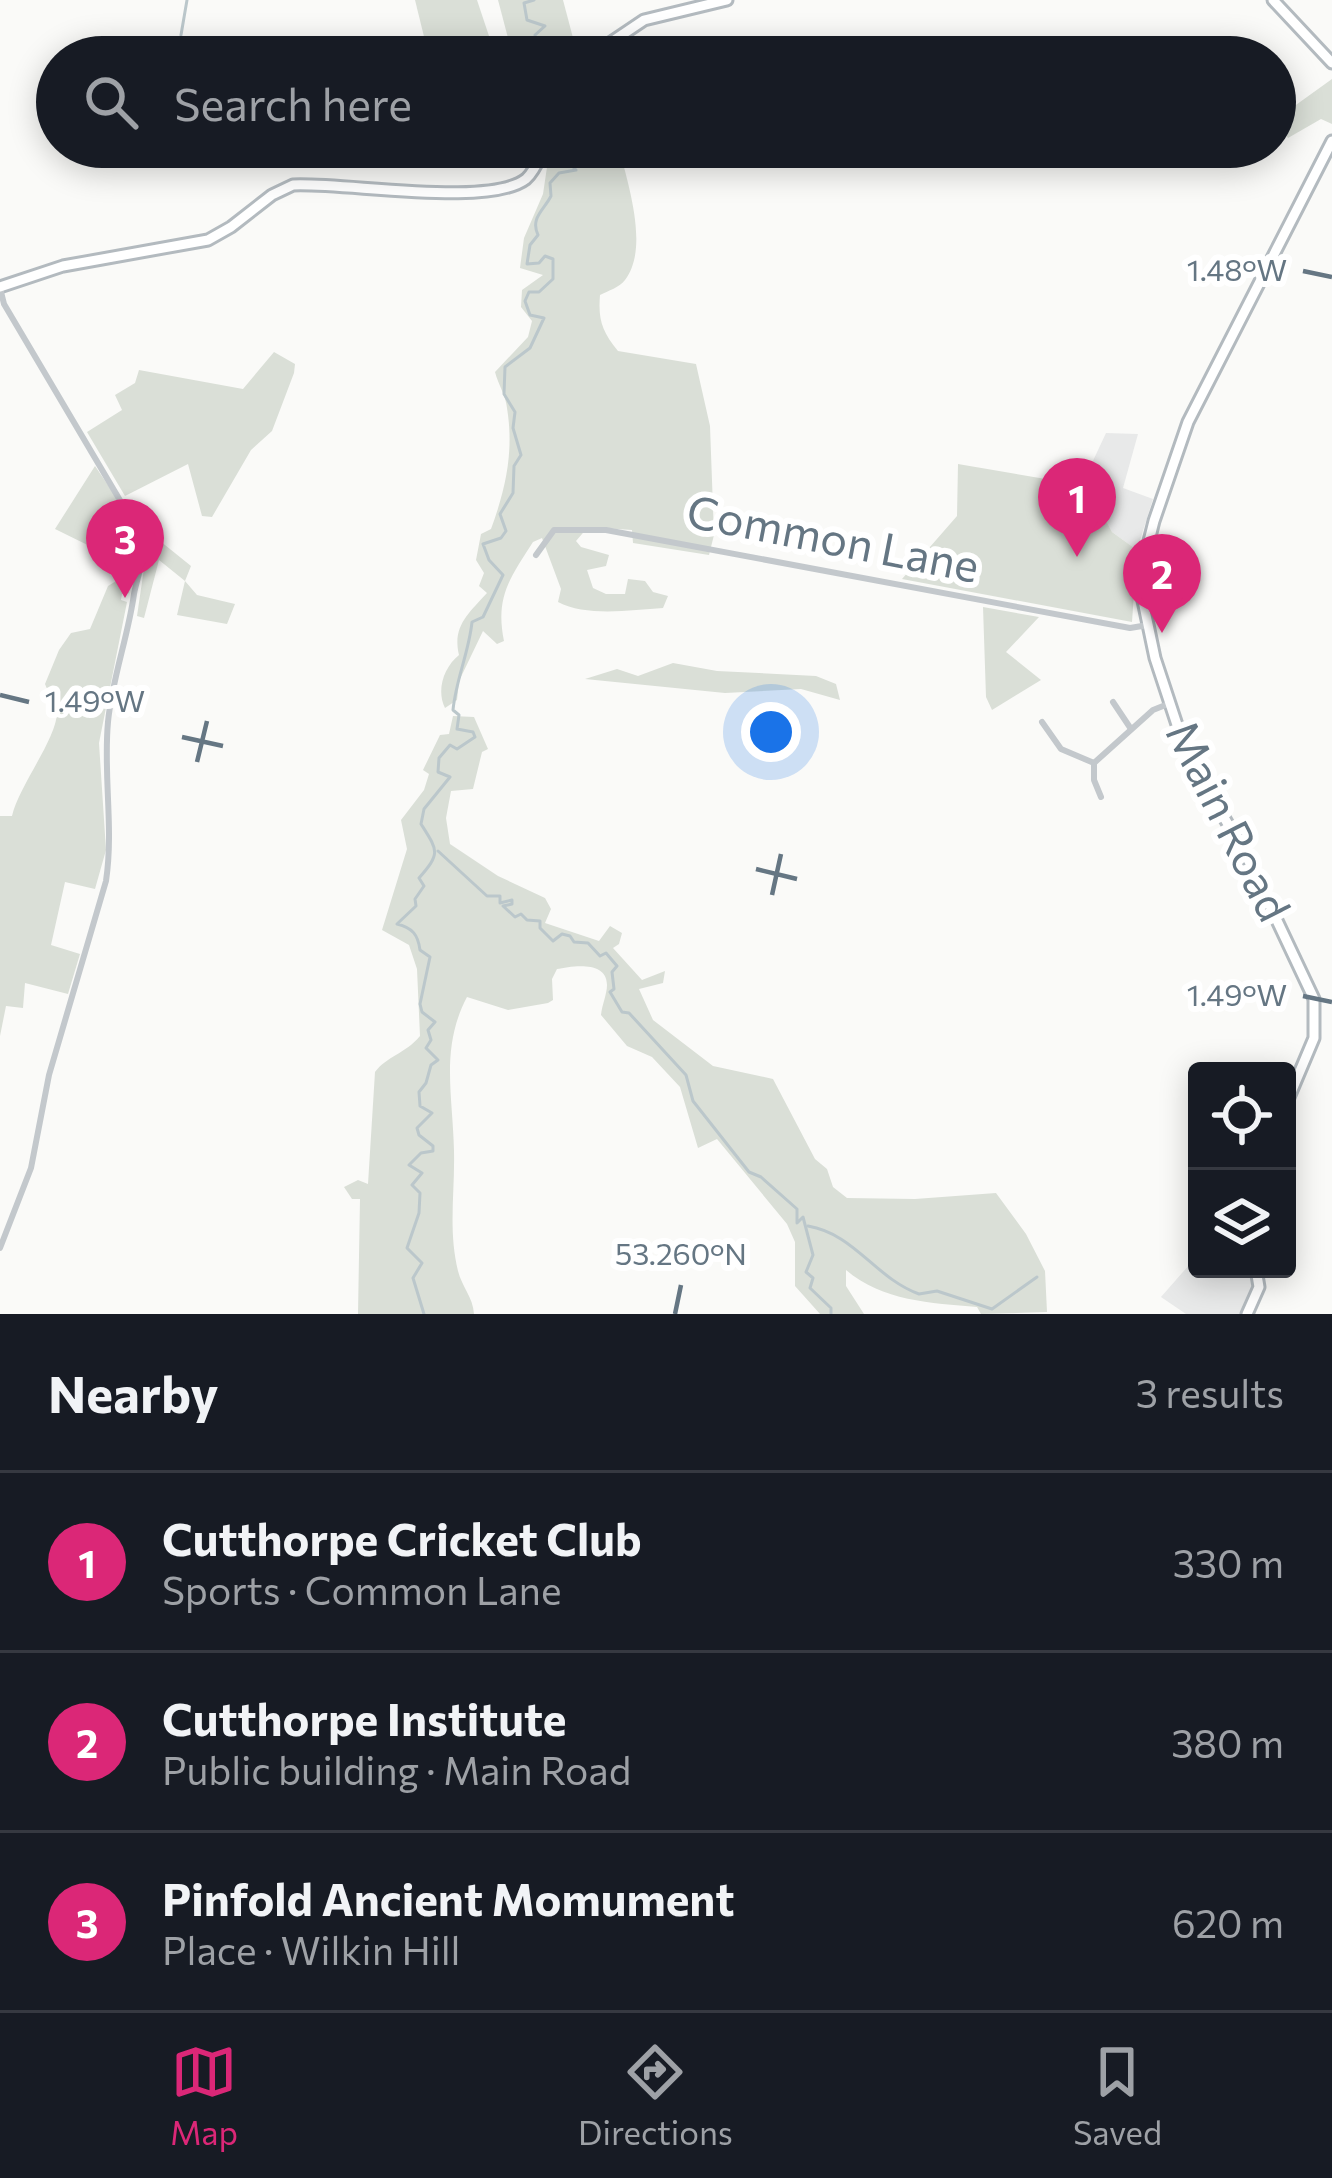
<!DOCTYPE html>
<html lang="en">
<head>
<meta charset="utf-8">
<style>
  body { margin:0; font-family:Commissioner,sans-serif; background:#242831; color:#f1f3f6 }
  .controls { position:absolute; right:36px; bottom:36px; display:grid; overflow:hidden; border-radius:12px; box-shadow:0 6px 30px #0003 }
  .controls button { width:108px; height:108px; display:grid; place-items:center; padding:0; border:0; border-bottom:3px solid #363941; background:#171b24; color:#f1f3f6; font:60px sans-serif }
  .you { position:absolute; left:771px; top:732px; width:42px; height:42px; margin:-30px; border:9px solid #fff; border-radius:50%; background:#1a73e8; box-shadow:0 0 0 18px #1a73e833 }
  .badge { display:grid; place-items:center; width:78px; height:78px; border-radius:50%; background:#db2777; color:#fff; font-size:39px; font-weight:700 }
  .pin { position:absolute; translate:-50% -99px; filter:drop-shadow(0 3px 6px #0008) }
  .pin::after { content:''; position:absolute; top:63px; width:42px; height:36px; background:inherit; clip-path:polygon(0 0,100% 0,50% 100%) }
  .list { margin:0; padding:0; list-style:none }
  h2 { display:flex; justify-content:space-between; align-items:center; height:156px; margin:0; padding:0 48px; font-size:51px }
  h2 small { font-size:39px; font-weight:400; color:#9ea1a6 }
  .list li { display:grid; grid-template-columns:78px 1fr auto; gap:36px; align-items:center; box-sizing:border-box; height:180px; padding:0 48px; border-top:3px solid #363941 }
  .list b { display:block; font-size:45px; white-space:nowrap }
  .list p { margin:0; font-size:39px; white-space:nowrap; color:#9ea1a6 }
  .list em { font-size:39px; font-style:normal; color:#9ea1a6 }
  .icon { flex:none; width:66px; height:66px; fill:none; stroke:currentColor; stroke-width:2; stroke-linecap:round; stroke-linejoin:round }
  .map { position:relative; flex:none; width:1332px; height:1314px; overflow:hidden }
  .search { position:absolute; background:#171b24; box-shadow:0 6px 30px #0003; left:36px; right:36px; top:36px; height:132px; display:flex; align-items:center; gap:30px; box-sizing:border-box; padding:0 42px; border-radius:66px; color:#9ea1a6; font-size:45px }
  .sheet { height:696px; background:#171b24 }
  nav { display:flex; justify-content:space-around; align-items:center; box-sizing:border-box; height:168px; border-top:3px solid #363941; background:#171b24; font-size:33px; color:#9ea1a6 }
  nav a { display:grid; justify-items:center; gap:6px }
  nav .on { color:#db2777 }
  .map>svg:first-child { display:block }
  .built { fill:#e8e9e9 }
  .green { fill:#dadfd7 }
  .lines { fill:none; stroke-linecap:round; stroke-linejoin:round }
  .stream { stroke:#bbc7cb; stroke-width:3 }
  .secondary-casing { stroke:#b3babf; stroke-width:15 }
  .street { stroke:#c3c8cc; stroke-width:6 }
  .secondary { stroke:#fff; stroke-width:9 }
  .ticks { fill:none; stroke:#657683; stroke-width:4.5 }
  .labels { text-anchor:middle; stroke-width:12; stroke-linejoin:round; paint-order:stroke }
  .street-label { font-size:45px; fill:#657683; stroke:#fff }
  .ticks-label { font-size:30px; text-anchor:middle; fill:#657683; stroke:#fff; stroke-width:12; stroke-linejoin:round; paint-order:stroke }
</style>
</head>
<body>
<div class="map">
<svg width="1332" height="1314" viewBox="0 0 1332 1314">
  <rect width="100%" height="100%" fill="#fafaf8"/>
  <g class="built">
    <polygon points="1106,433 1138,434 1123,488 1153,499 1137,550 1112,532 1101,511 1107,487 1084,480"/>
    <polygon points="1197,1256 1197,1269 1250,1269 1253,1288 1240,1314 1186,1314 1161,1297"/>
  </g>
  <g class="green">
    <polygon points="415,0 477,0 496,57 429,57"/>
    <polygon points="498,0 563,0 577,53 574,57 513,57"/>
    <polygon points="1332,79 1332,124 1321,119 1288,138 1275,120"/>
    <path d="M550,147H619C627,182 650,247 625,280C620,287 608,291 600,295C598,320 602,331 618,351L696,364L710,426L714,535L709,555L633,543L632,530L588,527L576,541L581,547L609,555L606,566L587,570L593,588L606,594H625L628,579L645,581L653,592L668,596L663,608C631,610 586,617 558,602L561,589L542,538L533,542C510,578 495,597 504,641L497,644L483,631L459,681L457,700L445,708C436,690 444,667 459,655C452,626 469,613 487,593L479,586L484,573L476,560L481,534L491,529C506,488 514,451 507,408C506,396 498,384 495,372L528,337L532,321L521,307L522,290L543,275L520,268L524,238L543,194Z"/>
    <polygon points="274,352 295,364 294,373 272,431 251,450 212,517 202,516 188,464 125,496 87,432 122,410 115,395 135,383 139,370 243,389"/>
    <polygon points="958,464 1075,484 1084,480 1108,487 1101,511 1112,532 1137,550 1132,622 902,579 957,516"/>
    <polygon points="95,466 139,531 130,578 116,559 55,529"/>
    <polygon points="160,541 191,566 185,581 197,595 235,604 227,624 177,615 185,581 159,560 144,618 137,616 147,548"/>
    <path d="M121,578L129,593L122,594L121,600L127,602L99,743L106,850L95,889L65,882L51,945L80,954L68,994L25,983L23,1008L6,1006L0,1036V816H12C19,785 59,736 57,710C56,702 48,693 45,684L59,650L71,633L90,629L108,586Z"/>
    <polygon points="983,607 1039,617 1006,652 1041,680 992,710 986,697"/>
    <polygon points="673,663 717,671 816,676 836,684 840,700 801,689 725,693 585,679 617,669 638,676"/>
    <path d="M453,716L474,717L488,749L482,752L473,789L451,791L446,818L450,844L498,876L545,898L551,909L545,923L599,941L610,926L622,933L619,944L613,948L642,980L665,971L663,983L639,989L653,1020L713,1066L773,1079L815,1159L827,1169L833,1187L847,1198L915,1199L996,1193L1026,1234L1045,1271L1047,1312L981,1314L977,1307C931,1303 882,1301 846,1270V1286L864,1314H820L795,1286V1242L787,1224L717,1139L698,1148L680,1087L652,1057L627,1046L601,1015C602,1005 607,994 607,985C607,960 572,966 557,969L552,979L553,1000L548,1003L508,1010L467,997C440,1048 453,1096 454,1151C455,1193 448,1230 458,1271C462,1287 473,1297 474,1314H358L360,1199H352L344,1187L358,1180L368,1184L375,1072C387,1056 405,1054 420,1036L417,969L409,945L382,930L407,849L401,820L424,790L429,774L423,770L440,735L449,734Z"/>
  </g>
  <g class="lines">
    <g class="stream">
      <polyline points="534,0 524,3 527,20 545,26 535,35 536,57"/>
      <polyline points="181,35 187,0"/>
      <polyline points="438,851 487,896 500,896 500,903 512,900 512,904 503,906 515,917 521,914 527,920 540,921 540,928 553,941 562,934 570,936 574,942 588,943 600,956 606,953 617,966 612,972 614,989 610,992 622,1012 629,1013 686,1075 693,1101 749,1172 761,1177 797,1209 797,1223 803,1217 813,1255 806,1272 813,1278 810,1288 831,1308 831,1314"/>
      <path d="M808,1226C855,1234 875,1278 919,1294L937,1291L992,1309L1037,1277"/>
      <path d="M424,1314L413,1278L422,1263L407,1248L419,1213L420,1193L412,1185L422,1173L409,1165L421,1153L433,1151V1146L419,1135L417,1128L432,1113L420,1106L419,1092L426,1083L431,1065L438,1060L426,1048L431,1040L428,1030L435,1022L422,1012L420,1004L430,957L420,950C418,935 413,928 397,924L416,906L415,899L424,886L419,878C441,853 438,851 421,824L424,809L450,777L438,772L439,758L450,745L457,749L475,737L473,732L457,729L459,715L453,710C456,679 469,652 472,622L483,617L503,575L489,560L483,544L501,538L506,531L500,514L513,493L514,466L521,455L513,428L515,412L504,394L505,367L530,348L544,318L530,315L525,301L529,292H539L553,279V259L545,256L539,263L527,264L530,245L538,235C530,218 544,210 551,196L550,183L559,173L576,170L554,147"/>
    </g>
    <defs>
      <g id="secondary">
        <polyline points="1273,0 1332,63"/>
        <polyline points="589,57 644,20 727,0"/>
        <path d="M0,287L63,266L208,240L231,227L272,195L293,185C344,182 488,208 526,179C535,171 540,157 545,147"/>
        <polyline points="1287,1102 1314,1038 1314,999 1247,857 1186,752 1155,658 1142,596 1142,569 1154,521 1188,422 1332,141"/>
        <polyline points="1247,1314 1259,1287 1256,1269"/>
      </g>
    </defs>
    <use href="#secondary" class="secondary-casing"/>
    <g class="street">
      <path d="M0,288L4,304L134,524C153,541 138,572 134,594C128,637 112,679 108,722C103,775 114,828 106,881L49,1075L31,1168L0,1248"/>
      <polyline points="536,555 554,530 606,530 1130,628 1148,625"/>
      <polyline points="1113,702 1131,729"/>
      <polyline points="1042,722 1061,749 1094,763"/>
      <polyline points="1101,797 1094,780 1094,763 1153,710 1168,704"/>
    </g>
    <use href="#secondary" class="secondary"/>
  </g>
  <path class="ticks" d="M1303,271L1332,277M0,695L29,702M182,737L223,746M197,762L207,721M756,869L797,879M772,895L781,854M1303,996L1332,1002M675,1314L681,1285"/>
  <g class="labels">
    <g class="street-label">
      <text transform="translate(833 539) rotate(11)" y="16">Common Lane</text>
      <text transform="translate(1228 821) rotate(63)" y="16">Main Road</text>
    </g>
  </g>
  <g class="ticks-label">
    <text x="1237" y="281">1.48°W</text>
    <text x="95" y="712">1.49°W</text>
    <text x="1237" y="1006">1.49°W</text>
    <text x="681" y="1265">53.260°N</text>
  </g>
</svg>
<div class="controls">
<button><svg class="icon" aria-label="locate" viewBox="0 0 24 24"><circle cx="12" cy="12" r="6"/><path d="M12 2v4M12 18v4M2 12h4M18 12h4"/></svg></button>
<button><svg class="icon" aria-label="layers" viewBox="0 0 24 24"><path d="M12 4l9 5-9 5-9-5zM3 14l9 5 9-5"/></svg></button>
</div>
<div class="you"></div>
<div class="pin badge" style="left:1077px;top:557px">1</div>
<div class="pin badge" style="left:1162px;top:633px">2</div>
<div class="pin badge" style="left:125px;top:598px">3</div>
<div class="search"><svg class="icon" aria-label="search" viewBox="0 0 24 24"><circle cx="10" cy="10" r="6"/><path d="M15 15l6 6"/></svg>Search here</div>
</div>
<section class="sheet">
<h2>Nearby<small>3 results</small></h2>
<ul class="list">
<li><span class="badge">1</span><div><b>Cutthorpe Cricket Club</b><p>Sports · Common Lane</p></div><em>330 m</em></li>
<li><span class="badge">2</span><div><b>Cutthorpe Institute</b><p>Public building · Main Road</p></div><em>380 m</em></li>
<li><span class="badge">3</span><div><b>Pinfold Ancient Momument</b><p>Place · Wilkin Hill</p></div><em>620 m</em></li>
</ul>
</section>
<nav>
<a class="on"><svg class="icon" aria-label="map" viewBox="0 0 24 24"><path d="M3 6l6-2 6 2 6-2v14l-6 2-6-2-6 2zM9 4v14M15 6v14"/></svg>Map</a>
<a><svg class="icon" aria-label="directions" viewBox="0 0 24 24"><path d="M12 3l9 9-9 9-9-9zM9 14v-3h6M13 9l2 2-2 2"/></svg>Directions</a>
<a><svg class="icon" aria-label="saved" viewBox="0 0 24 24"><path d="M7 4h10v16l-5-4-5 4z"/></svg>Saved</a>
</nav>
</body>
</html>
